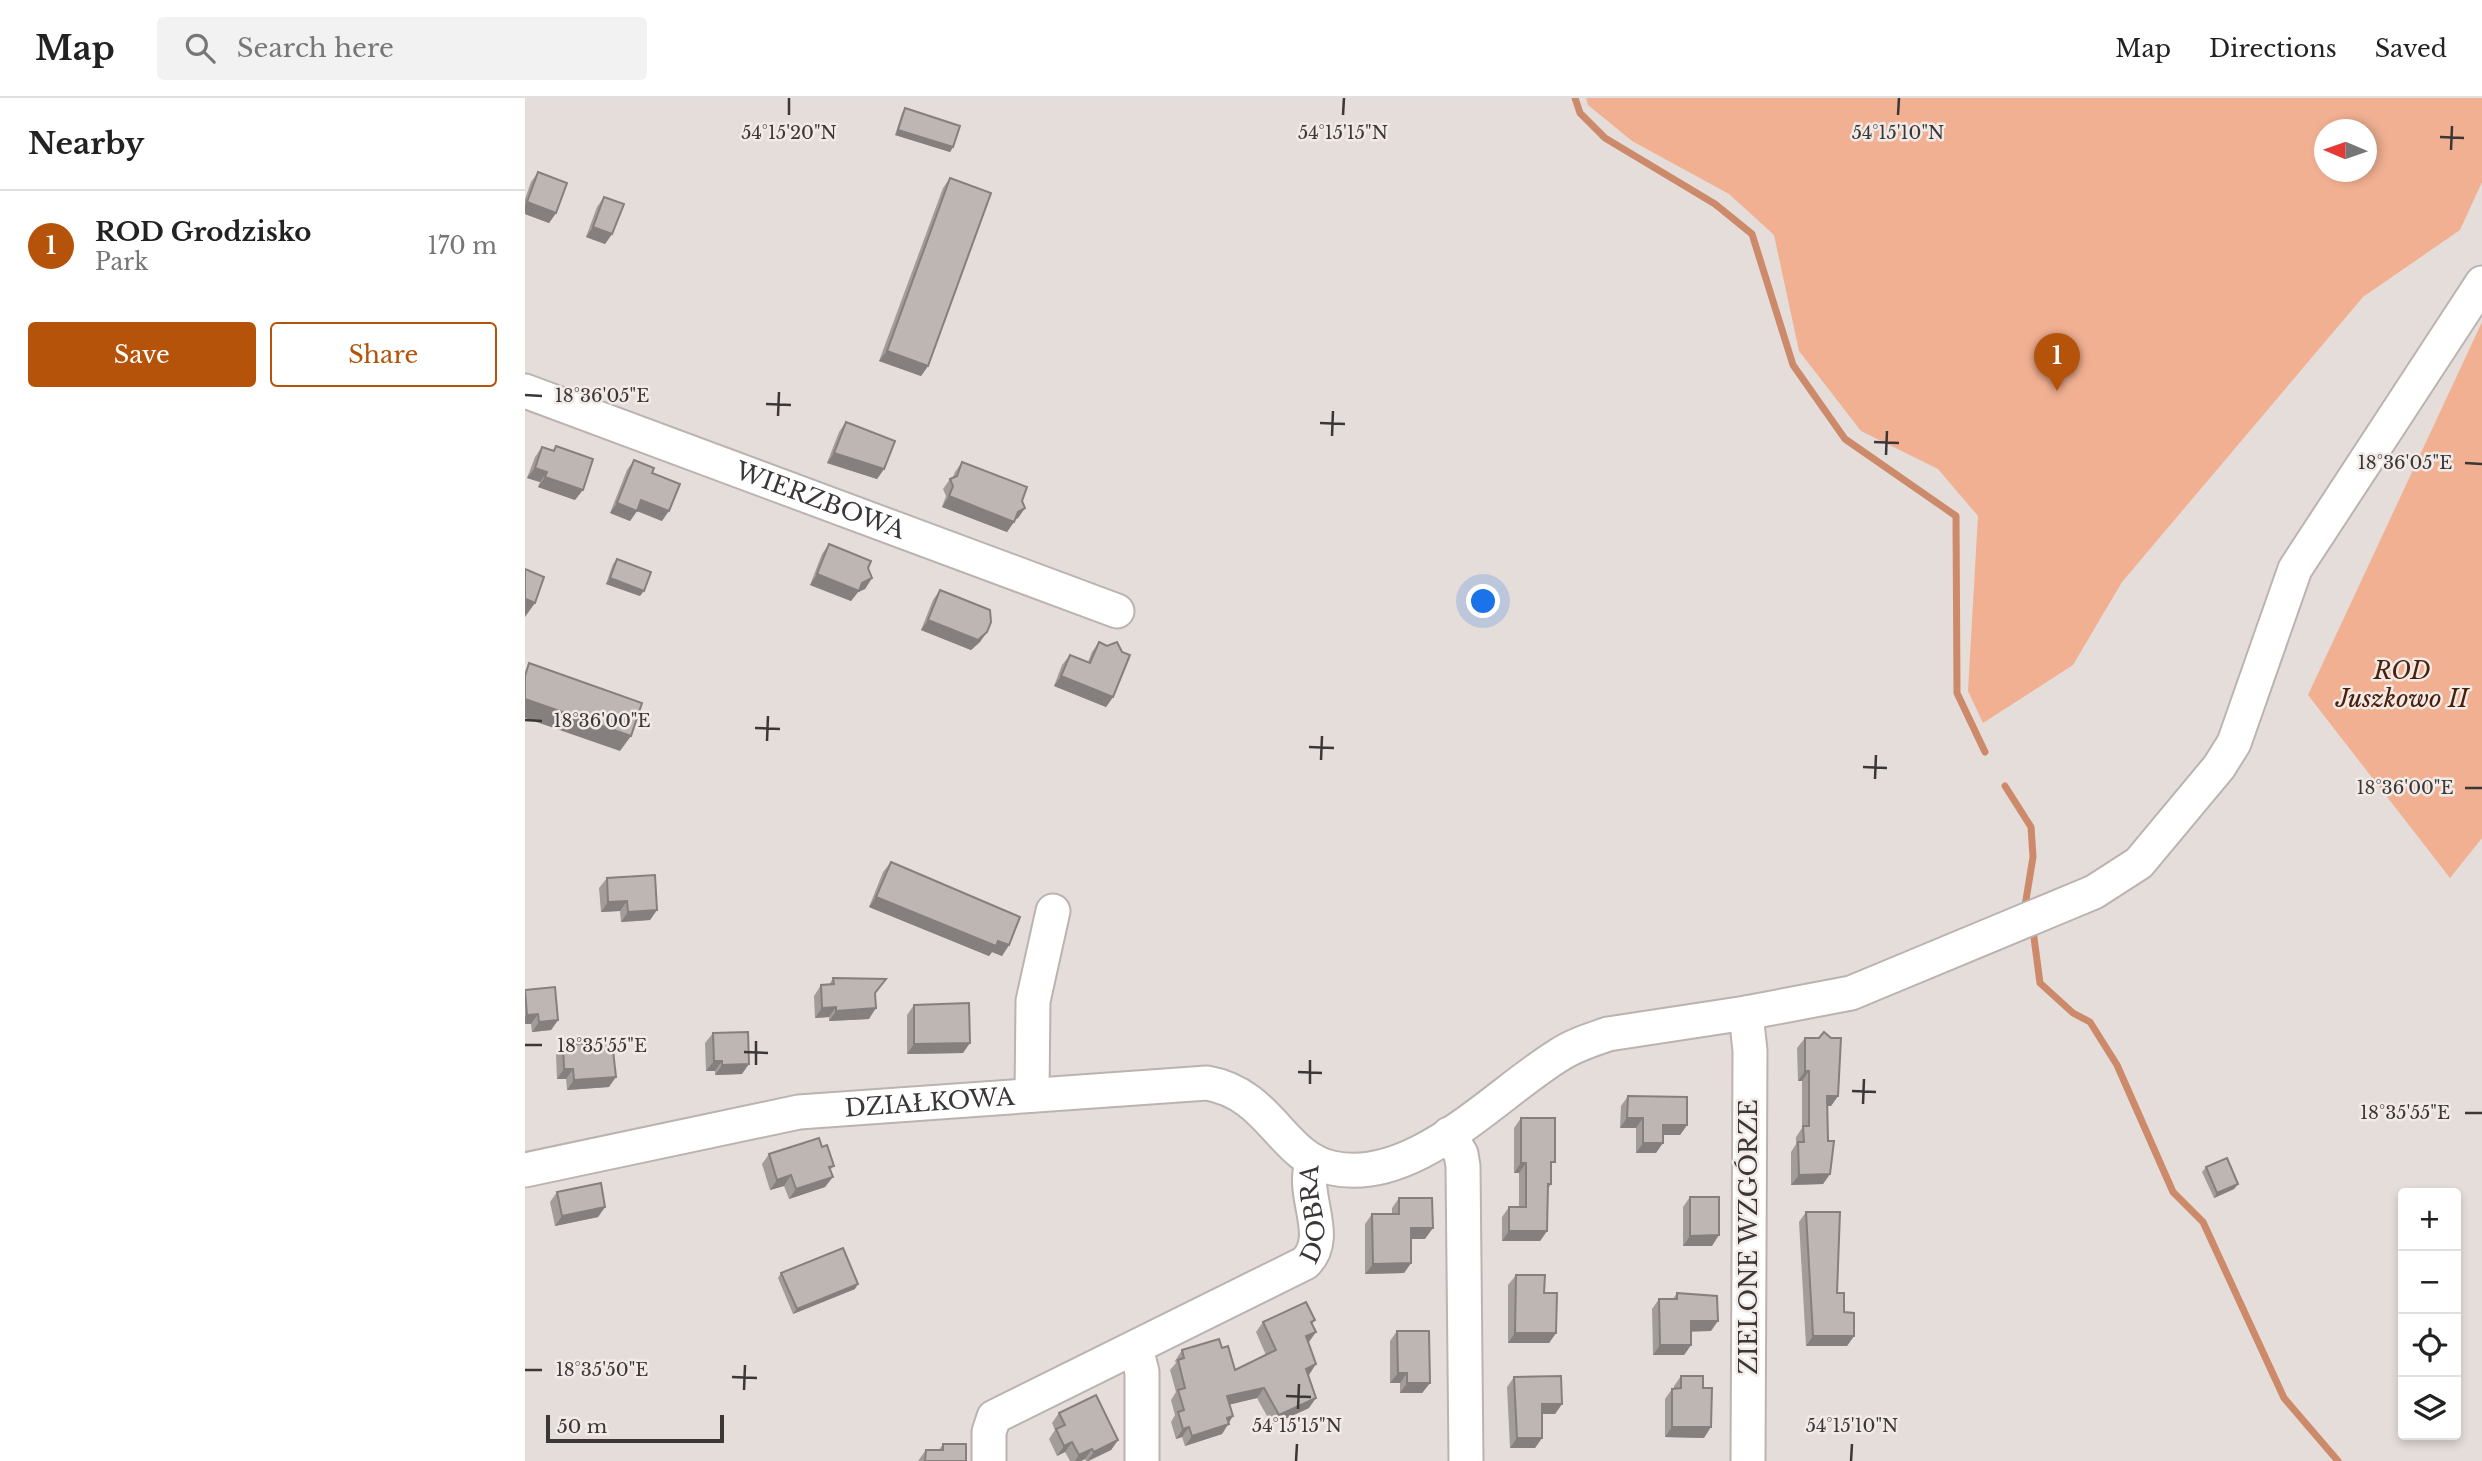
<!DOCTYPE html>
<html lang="en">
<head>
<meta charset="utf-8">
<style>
  body { margin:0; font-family:"Libre Baskerville",serif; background:#f2f2f2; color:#222 }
  .controls { position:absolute; right:21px; bottom:21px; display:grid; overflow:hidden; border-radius:7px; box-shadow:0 4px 10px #0003 }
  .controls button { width:63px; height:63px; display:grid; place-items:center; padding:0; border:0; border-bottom:2px solid #e0e0e0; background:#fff; color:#222; font:35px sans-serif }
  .compass { position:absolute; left:1789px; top:21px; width:63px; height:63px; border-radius:50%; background:#fff; box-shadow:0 4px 10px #0003; rotate:272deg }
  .scale { position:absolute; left:21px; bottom:18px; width:178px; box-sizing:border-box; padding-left:7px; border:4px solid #3a3736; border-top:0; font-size:19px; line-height:24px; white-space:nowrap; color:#3a3736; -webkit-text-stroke:5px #f2eae6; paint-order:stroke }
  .you { position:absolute; left:959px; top:504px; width:24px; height:24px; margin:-18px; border:5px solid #fff; border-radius:50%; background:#1a73e8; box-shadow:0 0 0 10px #1a73e833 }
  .badge { display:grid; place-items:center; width:46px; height:46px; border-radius:50%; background:#b45309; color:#fff; font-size:23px; font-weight:700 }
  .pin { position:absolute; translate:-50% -58px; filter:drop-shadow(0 2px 4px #0008) }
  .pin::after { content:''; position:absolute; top:37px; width:24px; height:21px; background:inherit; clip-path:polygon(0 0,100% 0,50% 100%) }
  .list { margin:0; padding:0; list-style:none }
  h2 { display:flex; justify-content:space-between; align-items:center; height:91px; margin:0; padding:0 28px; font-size:30px }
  h2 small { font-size:23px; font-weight:400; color:#767676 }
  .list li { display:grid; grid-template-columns:46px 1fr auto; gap:21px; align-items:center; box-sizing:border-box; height:112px; padding:0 28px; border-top:2px solid #e0e0e0 }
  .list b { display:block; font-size:26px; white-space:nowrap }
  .list p { margin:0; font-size:23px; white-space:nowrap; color:#767676 }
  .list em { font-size:23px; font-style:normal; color:#767676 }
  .actions { display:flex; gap:14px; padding:21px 28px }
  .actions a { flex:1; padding:16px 0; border:2px solid #b45309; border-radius:7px; text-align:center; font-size:24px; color:#b45309 }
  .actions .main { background:#b45309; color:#fff }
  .icon { flex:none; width:38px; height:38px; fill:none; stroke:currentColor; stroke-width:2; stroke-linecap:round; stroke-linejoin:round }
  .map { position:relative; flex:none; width:1957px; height:1363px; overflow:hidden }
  header { display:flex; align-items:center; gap:42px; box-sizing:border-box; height:98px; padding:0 35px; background:#fff; border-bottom:2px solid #e0e0e0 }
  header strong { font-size:33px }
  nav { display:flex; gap:38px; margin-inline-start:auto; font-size:24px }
  .search { width:490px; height:63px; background:#f2f2f2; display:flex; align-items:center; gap:18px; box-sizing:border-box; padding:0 24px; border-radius:7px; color:#767676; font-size:26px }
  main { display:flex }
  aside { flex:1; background:#fff }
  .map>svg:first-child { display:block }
  .green { fill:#f2b092; fill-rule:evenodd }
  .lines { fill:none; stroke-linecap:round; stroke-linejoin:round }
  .stream { stroke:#cd8a6b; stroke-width:7 }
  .minor-casing { stroke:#bbb3af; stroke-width:37 }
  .minor { stroke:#fff; stroke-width:33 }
  .wall { fill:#a39d9a }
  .shaded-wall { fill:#857f7d }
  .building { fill:#beb6b3; stroke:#857f7d; stroke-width:2 }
  .ticks { fill:none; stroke:#3a3736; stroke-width:2.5 }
  .labels { text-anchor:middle; stroke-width:5; stroke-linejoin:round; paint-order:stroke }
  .street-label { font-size:24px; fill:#3a3736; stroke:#f2eae6 }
  .park-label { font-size:24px; font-style:italic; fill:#4b2009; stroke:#f2eae6 }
  .ticks-label { font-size:18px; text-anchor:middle; fill:#3a3736; stroke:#f2eae6; stroke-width:5; stroke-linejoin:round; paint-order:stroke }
</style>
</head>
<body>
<header>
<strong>Map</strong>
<div class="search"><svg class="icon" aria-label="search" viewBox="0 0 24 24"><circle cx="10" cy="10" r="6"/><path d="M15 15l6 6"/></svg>Search here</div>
<nav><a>Map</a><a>Directions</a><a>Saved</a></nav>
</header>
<main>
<aside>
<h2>Nearby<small></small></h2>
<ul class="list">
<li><span class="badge">1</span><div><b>ROD Grodzisko</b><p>Park</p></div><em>170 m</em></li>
</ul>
<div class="actions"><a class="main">Save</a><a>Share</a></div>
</aside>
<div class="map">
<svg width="1957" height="1363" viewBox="0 0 1957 1363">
  <rect width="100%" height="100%" fill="#e5ddd9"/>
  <g class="green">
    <path d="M1061,0H1957V84L1935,132L1838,199L1597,484L1548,567L1458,625L1443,593L1453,418L1413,371L1336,333L1274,253L1249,137L1204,96L1107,43L1063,7ZM1800,32H1842V74H1800Z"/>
    <polygon points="1957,224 1957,740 1925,780 1783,597"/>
  </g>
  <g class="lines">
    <g class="stream">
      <polyline points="1050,0 1055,15 1080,40 1190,106 1227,136 1268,267 1320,341 1431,418 1432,595 1460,654"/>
      <polyline points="1480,688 1506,729 1508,759 1500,808"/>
      <polyline points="1508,832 1515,885 1548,915 1565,924 1592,967 1648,1094 1678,1124 1759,1300 1813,1363"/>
    </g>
    <defs>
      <g id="minor">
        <path id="s1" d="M0,293L592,513"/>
        <polyline points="1221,915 1225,953 1223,1363"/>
        <polyline points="507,997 508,903 528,813"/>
        <polyline points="924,1036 936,1056 938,1068 941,1363"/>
        <path id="s2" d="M0,1072L274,1014L682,985C746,996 756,1059 807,1070C889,1088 969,997 1034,957C1049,947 1066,942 1083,936L1221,915L1326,895L1569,794L1614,765L1694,669L1709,645L1770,471L1957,185"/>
        <polyline points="611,1250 617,1274 617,1363"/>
        <path id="s3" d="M464,1363V1334L469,1319L780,1165C808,1138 774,1096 788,1063"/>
      </g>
    </defs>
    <use href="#minor" class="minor-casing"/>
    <use href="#minor" class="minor"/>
  </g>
  <g class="wall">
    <polygon points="380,10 428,49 425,54 370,37 377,15"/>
    <polygon points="13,74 31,115 24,125 0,116 0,101 6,84"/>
    <polygon points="425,80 403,268 396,278 354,263 418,90"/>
    <polygon points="79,99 87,136 80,146 61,139 72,109"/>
    <polygon points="321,324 359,371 352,381 302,365 314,334"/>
    <polygon points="31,348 50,402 13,389 15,384 2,380 10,359 17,349 28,352"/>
    <polygon points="109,362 127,375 137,423 112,413 105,423 85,415 102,372"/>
    <polygon points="437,364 497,403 500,410 493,420 490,422 482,434 417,409 421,398 418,391 425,381 428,379 430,374"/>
    <polygon points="304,446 343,470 347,480 340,491 333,494 326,503 285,487 297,456"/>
    <polygon points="92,461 115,498 81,486 88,466"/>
    <polygon points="415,492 455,544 446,552 396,532 408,502"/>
    <polygon points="574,544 588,599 581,609 529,588 537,567 545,557 563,564 567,554"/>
    <polygon points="366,764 484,847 477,858 467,854 464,858 344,809 358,774"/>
    <polygon points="82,780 132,812 125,822 96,824 95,813 76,814 74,790"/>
    <polygon points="308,880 350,896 344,921 304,923 304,919 290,920 289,898 296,887 304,887"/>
    <polygon points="0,892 33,922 26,932 7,934 6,926 0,926"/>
    <polygon points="389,907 438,955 382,956 382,917"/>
    <polygon points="188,935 217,976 190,977 190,973 181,973 180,945"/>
    <polygon points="1280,940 1313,998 1306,1008 1302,1008 1305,1076 1298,1086 1266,1087 1266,1054 1271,1046 1271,1039 1277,1030 1277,983 1273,983 1272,950"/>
    <polygon points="38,947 84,989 42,992 41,981 32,981 31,957"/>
    <polygon points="1103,998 1162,1027 1155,1037 1138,1037 1131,1055 1111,1055 1111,1030 1095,1030 1096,1008"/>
    <polygon points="996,1020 1026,1070 1026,1086 1023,1091 1022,1133 1015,1143 977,1143 977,1119 984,1109 994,1109 994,1075 989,1075 989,1030"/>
    <polygon points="297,1049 309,1068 305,1072 300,1089 264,1101 259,1088 245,1092 237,1066 244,1056"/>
    <polygon points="1681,1069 1713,1086 1709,1091 1689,1100 1677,1074"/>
    <polygon points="32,1094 80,1109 73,1119 30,1128 25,1104"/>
    <polygon points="1165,1099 1187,1148 1158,1148 1158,1109"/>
    <polygon points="874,1100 900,1141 886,1141 886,1165 879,1175 840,1176 840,1126 847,1116 867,1116 867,1110"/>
    <polygon points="1281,1114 1329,1238 1322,1248 1281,1248 1274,1124"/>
    <polygon points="256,1175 330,1191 268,1216 253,1180"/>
    <polygon points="991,1177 1019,1195 1031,1235 1024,1245 983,1245 983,1187"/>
    <polygon points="1152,1195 1186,1233 1166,1233 1166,1247 1159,1257 1128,1257 1127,1211 1134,1201 1148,1201"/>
    <polygon points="790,1222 787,1226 783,1244 784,1310 747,1327 732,1300 705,1306 704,1325 697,1336 660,1348 657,1339 651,1341 646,1324 650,1317 646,1302 651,1294 645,1272 651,1265 650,1263 657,1252 697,1250 710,1272 741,1257 731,1234 738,1224"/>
    <polygon points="872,1233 905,1285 897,1295 875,1295 875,1285 865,1285 865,1243"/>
    <polygon points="1156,1278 1179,1340 1140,1339 1140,1301 1147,1291 1149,1291 1149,1288"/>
    <polygon points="989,1279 1037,1306 1030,1316 1017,1316 1017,1340 1010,1350 985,1350 982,1289"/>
    <polygon points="534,1315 593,1342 586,1352 564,1363 561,1363 560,1361 556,1363 545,1363 540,1354 532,1358 524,1341 530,1332 527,1325"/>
    <polygon points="418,1346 441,1363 393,1363 401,1352 414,1352"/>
  </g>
  <g class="shaded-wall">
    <polygon points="373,32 428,49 425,54 370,37"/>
    <polygon points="2,104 31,115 24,125 0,116 0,107"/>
    <polygon points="68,129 87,136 80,146 61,139"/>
    <polygon points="362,253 403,268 396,278 354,263"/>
    <polygon points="309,355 359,371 352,381 302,365"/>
    <polygon points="10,370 22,374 15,384 2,380"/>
    <polygon points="20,379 58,392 50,402 13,389"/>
    <polygon points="424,398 493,414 500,410 493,420 487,423 489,424 482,434 417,409"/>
    <polygon points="116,402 144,413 137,423 112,413 105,423 85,415 92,405"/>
    <polygon points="292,476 337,485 347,480 340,491 333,494 326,503 285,487"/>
    <polygon points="85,480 119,493 115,498 81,486"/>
    <polygon points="1,501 10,505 0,519 0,502"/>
    <polygon points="403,522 462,534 455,544 446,552 396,532"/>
    <polygon points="536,578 588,599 581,609 529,588"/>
    <polygon points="0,601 106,638 95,653 0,620"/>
    <polygon points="351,799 484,847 477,858 467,854 464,858 344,809"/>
    <polygon points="102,803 95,813 76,814 83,804"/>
    <polygon points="132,812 125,822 96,824 103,814"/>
    <polygon points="311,909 304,919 290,920 297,910"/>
    <polygon points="351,910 344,921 304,923 311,913"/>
    <polygon points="13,916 6,926 0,926 0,919 2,917"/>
    <polygon points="33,922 26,932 7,934 14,924"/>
    <polygon points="445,945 438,955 382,956 389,946"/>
    <polygon points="189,963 197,963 190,973 181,973"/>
    <polygon points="224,966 217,976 190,977 197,967"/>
    <polygon points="39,971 48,971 41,981 32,981"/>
    <polygon points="1280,973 1284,973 1277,983 1273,983"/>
    <polygon points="91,979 84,989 42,992 49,982"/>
    <polygon points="1302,998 1313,998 1306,1008 1295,1008"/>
    <polygon points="1102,1020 1118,1020 1111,1030 1095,1030"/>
    <polygon points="1138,1027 1162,1027 1155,1037 1131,1037"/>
    <polygon points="1118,1045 1138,1045 1131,1055 1111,1055"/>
    <polygon points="996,1065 1001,1065 994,1075 989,1075"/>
    <polygon points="1305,1076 1298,1086 1266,1087 1274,1077"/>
    <polygon points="266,1077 259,1088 245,1092 252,1082"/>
    <polygon points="308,1079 300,1089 264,1101 271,1091"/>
    <polygon points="1713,1086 1709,1091 1689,1100 1692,1095"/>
    <polygon points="80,1109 73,1119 30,1128 37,1118"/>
    <polygon points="886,1130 908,1130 900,1141 879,1141"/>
    <polygon points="984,1133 1022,1133 1015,1143 977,1143"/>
    <polygon points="1194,1137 1187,1148 1158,1148 1165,1138"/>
    <polygon points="886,1165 879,1175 840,1176 848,1166"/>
    <polygon points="333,1186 330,1191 268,1216 272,1211"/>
    <polygon points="1166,1223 1193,1223 1186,1233 1159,1234"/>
    <polygon points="791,1234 784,1244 774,1248 781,1238"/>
    <polygon points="990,1235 1031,1235 1024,1245 983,1245"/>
    <polygon points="1288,1238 1329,1238 1322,1248 1281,1248"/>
    <polygon points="1135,1247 1166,1247 1159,1257 1128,1257"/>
    <polygon points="791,1266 784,1277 774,1281 781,1271"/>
    <polygon points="873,1275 882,1275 875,1285 865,1285"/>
    <polygon points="882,1285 905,1285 897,1295 875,1295"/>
    <polygon points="739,1290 732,1300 695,1309 702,1298"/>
    <polygon points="791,1300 784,1310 747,1327 754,1317"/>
    <polygon points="1017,1306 1037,1306 1030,1316 1010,1316"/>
    <polygon points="708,1318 697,1336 660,1348 667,1338"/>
    <polygon points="664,1329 657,1339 651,1341 658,1331"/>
    <polygon points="1147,1329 1186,1329 1179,1340 1140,1339"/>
    <polygon points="992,1340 1017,1340 1010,1350 985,1350"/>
    <polygon points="593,1342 586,1352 562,1363 569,1354"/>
    <polygon points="547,1344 540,1354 532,1358 539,1348"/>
    <polygon points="567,1351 560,1361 556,1363 550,1363 554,1357"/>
  </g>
  <g class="building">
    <polygon points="380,10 435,28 428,49 373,32"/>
    <polygon points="13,74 42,85 31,115 2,104"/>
    <polygon points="425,80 466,95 403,268 362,253"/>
    <polygon points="79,99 99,106 87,136 68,129"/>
    <polygon points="321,324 370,343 359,371 309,355"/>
    <polygon points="31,348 68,361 58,392 20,379 22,374 10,370 17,349 29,353"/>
    <polygon points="109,362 129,370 127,375 155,386 144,413 116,402 112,413 92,405"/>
    <polygon points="437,364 502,389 497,403 500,410 493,414 489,424 424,398 428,388 425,381 432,378"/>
    <polygon points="304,446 346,463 343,470 347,480 337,485 334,493 292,476"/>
    <polygon points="92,461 126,474 119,493 85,480"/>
    <polygon points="0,471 19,479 10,505 1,501 0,503"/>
    <polygon points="415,492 465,512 466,524 462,534 453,542 403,522"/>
    <polygon points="574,544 582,548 592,544 597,554 605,557 588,599 536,578 545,557 565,565"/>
    <polygon points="4,565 117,605 106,638 0,601 0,578"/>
    <polygon points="366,764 495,819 484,847 473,843 471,848 351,799"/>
    <polygon points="130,777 132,812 103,814 102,803 83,804 82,780"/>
    <polygon points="308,880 361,881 350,895 351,910 311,913 311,909 297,910 296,887 309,886"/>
    <polygon points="30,889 33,922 14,924 13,916 2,917 0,892"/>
    <polygon points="444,905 445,945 389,946 389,907"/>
    <polygon points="223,934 224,966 197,967 197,963 189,963 188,935"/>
    <polygon points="1299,934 1306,940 1316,940 1313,998 1302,998 1303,1043 1309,1043 1305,1076 1274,1077 1273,1044 1279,1044 1278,1028 1284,1028 1284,973 1280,973 1280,940 1294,940"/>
    <polygon points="87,943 91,979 49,982 48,971 39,971 38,947"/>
    <polygon points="1103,998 1162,999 1162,1027 1138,1027 1138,1045 1118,1045 1118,1020 1102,1020"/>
    <polygon points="996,1020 1030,1020 1030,1064 1026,1064 1026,1086 1023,1086 1022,1133 984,1133 984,1109 1001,1109 1001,1065 996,1065"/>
    <polygon points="294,1040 297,1049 302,1047 309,1068 304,1069 308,1079 271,1091 266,1077 252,1082 244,1056"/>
    <polygon points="1702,1060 1713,1086 1692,1095 1681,1069"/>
    <polygon points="76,1085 80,1109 37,1118 32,1094"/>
    <polygon points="1165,1099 1194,1099 1194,1137 1165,1138"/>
    <polygon points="874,1100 907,1100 908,1130 886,1130 886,1165 848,1166 847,1116 874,1116"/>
    <polygon points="1281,1114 1315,1114 1312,1195 1319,1195 1319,1214 1329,1215 1329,1238 1288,1238"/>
    <polygon points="318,1150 333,1186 272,1211 256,1175"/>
    <polygon points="991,1177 1020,1177 1019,1195 1032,1195 1031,1235 990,1235"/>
    <polygon points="1152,1195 1192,1198 1193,1223 1166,1223 1166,1247 1135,1247 1134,1201 1152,1201"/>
    <polygon points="781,1204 790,1222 786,1224 791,1234 781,1238 791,1266 781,1271 791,1300 754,1317 739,1290 702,1298 708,1318 702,1320 704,1326 667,1338 664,1329 658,1331 653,1314 659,1312 653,1292 660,1290 653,1262 659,1260 657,1252 694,1241 697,1250 703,1248 710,1272 751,1252 738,1224"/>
    <polygon points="872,1233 904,1233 905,1285 882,1285 882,1275 873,1275"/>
    <polygon points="1036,1278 1037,1306 1017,1306 1017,1340 992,1340 989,1279"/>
    <polygon points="1156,1278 1178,1278 1178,1290 1187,1290 1186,1329 1147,1329 1147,1291 1156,1290"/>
    <polygon points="571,1297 593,1342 569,1354 567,1351 554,1357 547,1344 539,1348 531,1331 540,1327 534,1315"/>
    <polygon points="418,1346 441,1346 441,1363 400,1363 401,1352 418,1352"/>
  </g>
  <path class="ticks" d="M264,17V0M818,17L819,0M1373,17L1374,0M1915,39L1939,40M1926,52L1927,28M0,297L17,298M241,306L266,307M253,318L254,294M795,325L820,326M807,338L808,313M1349,344L1374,345M1361,357L1362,333M1940,365L1957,366M0,622L17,623M230,630L255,631M242,643L243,618M784,649L809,650M796,662L797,638M1338,669L1362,670M1350,681L1351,657M1940,690H1957M0,947H17M219,954L243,955M231,967V943M773,974L797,975M785,986V962M1327,993L1351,994M1338,1006L1339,981M1940,1015H1957M0,1272H17M207,1279L232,1280M219,1292L220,1267M761,1298L786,1299M773,1311L774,1286M771,1363L772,1346M1326,1363L1327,1346"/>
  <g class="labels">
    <g class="street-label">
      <text dy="8" stroke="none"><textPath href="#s1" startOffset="315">WIERZBOWA</textPath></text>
      <text dy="8" stroke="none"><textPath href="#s2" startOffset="411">DZIAŁKOWA</textPath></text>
      <text dy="8" stroke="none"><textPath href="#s3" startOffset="444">DOBRA</textPath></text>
      <text transform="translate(1224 1139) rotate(-90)" y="8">ZIELONE WZGÓRZE</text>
    </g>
    <g class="park-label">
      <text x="1877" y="581">ROD<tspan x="1877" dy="28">Juszkowo II</tspan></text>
    </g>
  </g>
  <g class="ticks-label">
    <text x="264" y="41">54°15'20"N</text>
    <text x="818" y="41">54°15'15"N</text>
    <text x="1373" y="41">54°15'10"N</text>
    <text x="77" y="304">18°36'05"E</text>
    <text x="1880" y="371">18°36'05"E</text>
    <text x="77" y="629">18°36'00"E</text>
    <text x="1880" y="696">18°36'00"E</text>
    <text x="77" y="954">18°35'55"E</text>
    <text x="1880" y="1021">18°35'55"E</text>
    <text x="77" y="1278">18°35'50"E</text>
    <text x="772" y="1334">54°15'15"N</text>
    <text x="1327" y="1334">54°15'10"N</text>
  </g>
</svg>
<div class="controls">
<button>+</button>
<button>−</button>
<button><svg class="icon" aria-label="locate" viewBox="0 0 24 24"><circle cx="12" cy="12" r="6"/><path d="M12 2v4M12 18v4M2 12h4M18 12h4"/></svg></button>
<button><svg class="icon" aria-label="layers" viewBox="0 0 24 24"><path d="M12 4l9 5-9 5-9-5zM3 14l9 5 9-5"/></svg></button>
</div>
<svg class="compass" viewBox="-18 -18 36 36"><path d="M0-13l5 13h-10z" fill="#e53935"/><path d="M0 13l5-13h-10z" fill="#767676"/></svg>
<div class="scale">50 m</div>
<div class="you"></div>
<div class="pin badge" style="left:1532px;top:293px">1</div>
</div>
</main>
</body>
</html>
